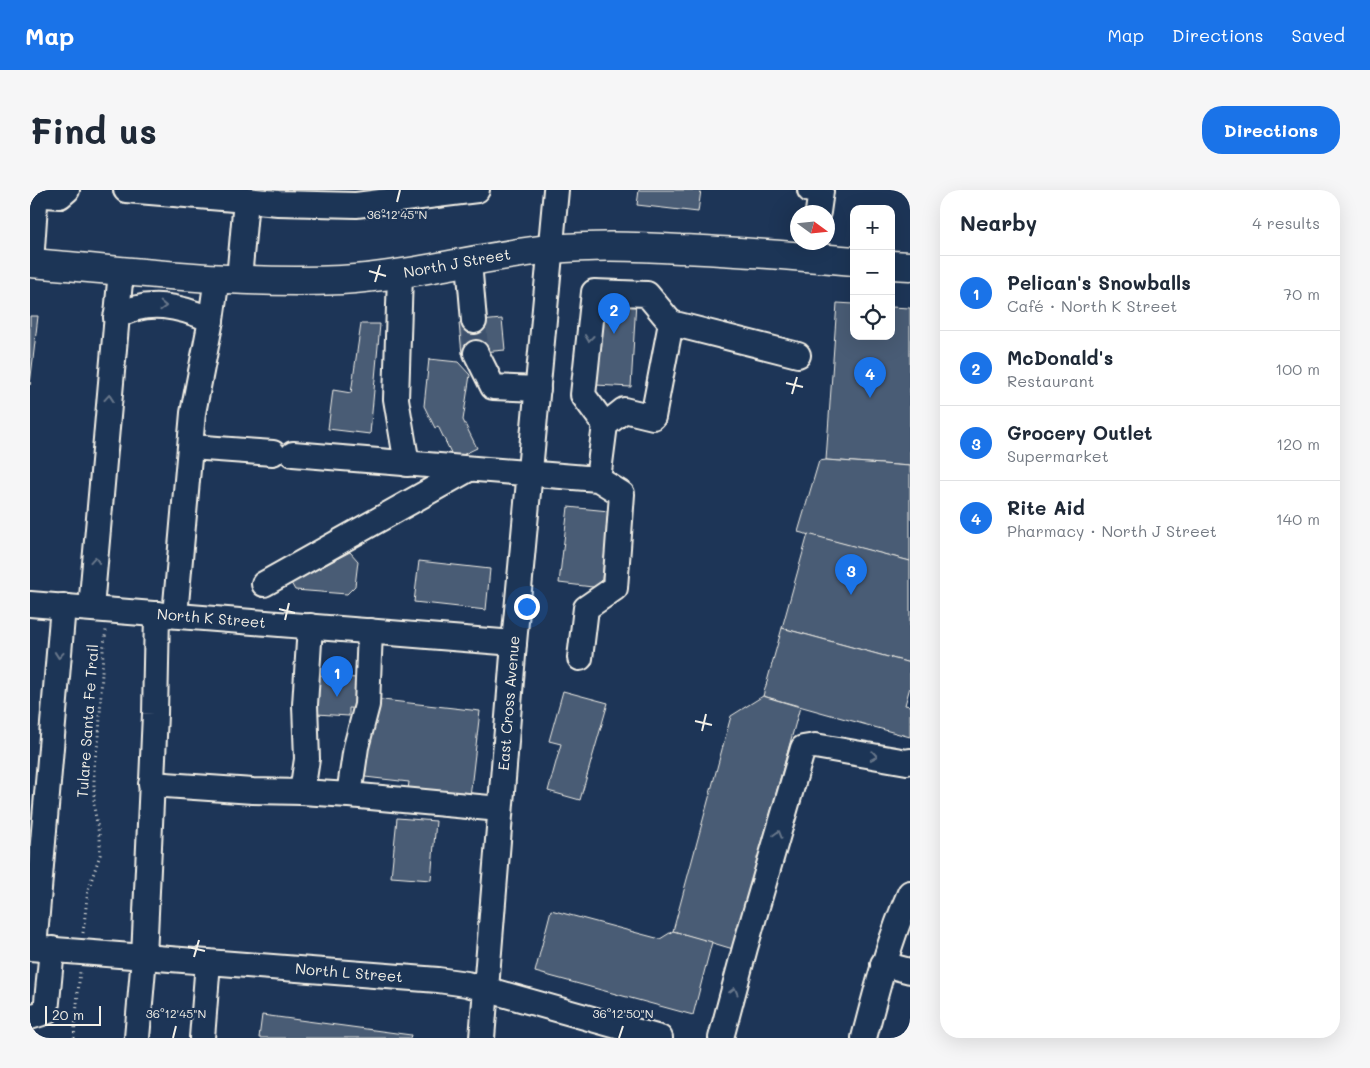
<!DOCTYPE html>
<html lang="en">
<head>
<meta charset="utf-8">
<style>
  body { margin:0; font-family:Mali,sans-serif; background:#f6f6f7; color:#1f2937 }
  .controls { position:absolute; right:15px; top:15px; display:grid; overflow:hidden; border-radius:10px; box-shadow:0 5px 20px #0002 }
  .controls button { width:45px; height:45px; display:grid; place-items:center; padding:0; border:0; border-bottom:1px solid #e0e1e3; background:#fff; color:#1f2937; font:25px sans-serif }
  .compass { position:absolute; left:760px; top:15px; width:45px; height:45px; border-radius:50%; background:#fff; box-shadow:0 5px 20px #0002; rotate:105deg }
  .scale { position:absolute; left:15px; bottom:12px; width:56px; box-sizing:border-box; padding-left:5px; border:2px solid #f4f1e8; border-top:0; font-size:14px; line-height:18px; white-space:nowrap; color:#f4f1e8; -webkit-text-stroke:4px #1d3557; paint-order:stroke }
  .you { position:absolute; left:496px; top:416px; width:18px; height:18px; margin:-12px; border:4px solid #fff; border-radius:50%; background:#1a73e8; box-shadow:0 0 0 8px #1a73e833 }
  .badge { display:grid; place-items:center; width:32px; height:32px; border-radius:50%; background:#1a73e8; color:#fff; font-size:16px; font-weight:700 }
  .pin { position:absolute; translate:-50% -41px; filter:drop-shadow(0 1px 2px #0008) }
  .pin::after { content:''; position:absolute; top:26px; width:18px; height:15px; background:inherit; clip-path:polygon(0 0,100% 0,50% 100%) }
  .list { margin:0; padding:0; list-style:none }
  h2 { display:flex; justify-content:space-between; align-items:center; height:65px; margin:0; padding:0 20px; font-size:21px }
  h2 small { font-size:16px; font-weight:400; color:#747a83 }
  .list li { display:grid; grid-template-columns:32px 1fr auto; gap:15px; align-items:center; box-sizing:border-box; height:75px; padding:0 20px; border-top:1px solid #e0e1e3 }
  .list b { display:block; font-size:19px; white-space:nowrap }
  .list p { margin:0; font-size:16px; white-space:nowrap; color:#747a83 }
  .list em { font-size:16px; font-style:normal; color:#747a83 }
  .icon { flex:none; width:28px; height:28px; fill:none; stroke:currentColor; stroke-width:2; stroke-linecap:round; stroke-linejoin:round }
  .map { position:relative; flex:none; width:880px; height:848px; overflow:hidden; border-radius:20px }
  header { display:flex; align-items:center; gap:30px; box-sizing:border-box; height:70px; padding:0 25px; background:#1a73e8; color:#fff }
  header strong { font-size:24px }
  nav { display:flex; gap:28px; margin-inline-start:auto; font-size:18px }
  .intro { display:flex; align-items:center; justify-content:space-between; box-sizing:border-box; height:120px; padding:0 30px }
  h1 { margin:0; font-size:35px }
  .button { padding:12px 22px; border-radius:20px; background:#1a73e8; color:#fff; font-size:18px; font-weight:700 }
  main { display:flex; gap:30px; padding:0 30px }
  aside { flex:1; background:#fff; border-radius:20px; box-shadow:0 5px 20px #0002 }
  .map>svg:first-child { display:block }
  .building { fill:#485b74; stroke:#f4f1e8 }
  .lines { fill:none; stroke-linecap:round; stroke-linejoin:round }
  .minor-tunnel { stroke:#3d516d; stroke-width:24; stroke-dasharray:24 12; stroke-linecap:butt }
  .minor-casing { stroke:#f4f1e8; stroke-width:28 }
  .major-casing { stroke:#f4f1e8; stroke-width:31 }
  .path { stroke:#f4f1e8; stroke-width:3; stroke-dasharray:1 4; stroke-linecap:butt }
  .minor { stroke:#1d3557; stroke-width:24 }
  .major { stroke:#1d3557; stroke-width:28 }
  .oneway { stroke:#68778a }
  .ticks { fill:none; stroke:#f4f1e8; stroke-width:2 }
  .labels { text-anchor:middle; stroke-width:4.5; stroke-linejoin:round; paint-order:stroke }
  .street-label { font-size:15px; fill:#f4f1e8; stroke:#1d3557 }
  .ticks-label { font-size:12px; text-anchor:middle; fill:#f4f1e8; stroke:#1d3557; stroke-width:4.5; stroke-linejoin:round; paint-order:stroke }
</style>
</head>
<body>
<header>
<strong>Map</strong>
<nav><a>Map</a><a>Directions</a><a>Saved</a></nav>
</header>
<div class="intro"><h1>Find us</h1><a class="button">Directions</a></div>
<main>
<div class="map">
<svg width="880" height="848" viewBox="0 0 880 848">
  <rect width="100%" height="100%" fill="#1d3557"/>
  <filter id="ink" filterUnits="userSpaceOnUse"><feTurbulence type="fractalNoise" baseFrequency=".02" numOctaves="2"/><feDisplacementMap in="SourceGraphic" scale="10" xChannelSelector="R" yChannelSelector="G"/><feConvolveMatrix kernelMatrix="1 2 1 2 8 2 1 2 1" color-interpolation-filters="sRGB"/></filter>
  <g filter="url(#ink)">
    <g class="building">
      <polygon points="609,0 671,0 668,22 607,15"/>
      <polygon points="567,108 606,111 601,197 566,195"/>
      <polygon points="807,113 824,114 824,146 861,146 861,117 880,118 880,276 796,270"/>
      <polygon points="0,126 8,126 0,195"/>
      <polygon points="472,129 475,160 432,164 429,133"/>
      <polygon points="331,134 350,134 340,244 298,239 303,200 321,203"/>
      <polygon points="399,169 428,172 440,185 433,230 447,258 424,269 408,236 405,238 394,216"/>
      <polygon points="796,270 880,276 880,371 768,342 789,271"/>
      <polygon points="538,317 579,321 571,398 529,393"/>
      <polygon points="778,344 880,371 880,473 752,438"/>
      <polygon points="320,362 328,371 325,396 317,404 265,400 261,393"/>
      <polygon points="389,371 460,379 456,420 384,412"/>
      <polygon points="752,438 880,473 880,497 875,515 880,516 880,547 733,506"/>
      <polygon points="289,485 326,488 325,492 336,493 334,519 319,518 319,526 286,524"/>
      <polygon points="533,501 578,513 550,610 518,601 531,554 519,551"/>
      <polygon points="733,506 770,517 703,759 643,741 701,526"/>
      <polygon points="344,509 450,521 440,607 378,599 379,592 335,587"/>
      <polygon points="367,628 406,631 401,690 361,687"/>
      <polygon points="521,720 630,749 643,741 682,752 663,825 505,782"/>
      <polygon points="232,825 381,845 380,848 229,848"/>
    </g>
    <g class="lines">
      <polyline class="minor-tunnel" points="444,131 446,163"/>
      <defs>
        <g id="minor">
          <polyline points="96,0 216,10"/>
          <polyline points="780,0 791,1 788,22"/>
          <polyline points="0,4 30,6 37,0"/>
          <polyline points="439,72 444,131"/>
          <polyline points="1,73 6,0"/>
          <polyline points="370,85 366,209 377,274"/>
          <polyline points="209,89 216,10 248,13 326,15 447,0"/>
          <path d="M86,127C117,108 150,116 181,130"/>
          <polyline points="446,163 463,197 508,199"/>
          <polyline points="575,235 553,205 564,102 617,104 641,133"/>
          <polyline points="161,257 243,263"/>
          <polyline points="263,264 568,289 592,304 585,398 556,418 550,468"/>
          <polyline points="568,289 575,235 594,220 623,227 641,133 768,165"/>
          <polyline points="234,394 439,279"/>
          <path id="s1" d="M0,414L484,453"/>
          <polyline points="61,418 91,80"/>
          <polyline points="145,425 163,223 181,130 187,87"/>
          <polyline points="121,594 223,601 272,602 277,569 275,515 280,436"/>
          <polyline points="272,602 319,605 326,557 337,515 340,441"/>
          <polyline points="319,605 470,619"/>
          <path id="s2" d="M0,758L408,790L437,794L630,848"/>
          <polyline points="4,758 33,416"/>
          <polyline points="853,774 880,781"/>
          <polyline points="0,827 16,822 22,759"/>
          <polyline points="107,848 114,767 125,524 127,424"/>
          <polyline points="172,848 178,772"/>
          <path id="s3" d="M452,848L484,453L526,0"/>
          <polyline points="691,848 715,758 773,558 785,556 877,572 880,571"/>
          <path d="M834,848C847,799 859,750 880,703"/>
        </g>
        <g id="major">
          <path id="s4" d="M0,73C103,81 208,95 311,90C382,86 450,66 521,59C563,55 607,56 650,59C708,61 766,66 824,71"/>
          <polyline points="861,75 880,76"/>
        </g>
      </defs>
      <use href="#minor" class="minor-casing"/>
      <use href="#major" class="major-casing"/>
      <g class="path">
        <polyline points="53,743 58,700 70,665 70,650 64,617 64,574 69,547 73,461 76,440"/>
        <polyline points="44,848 50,781"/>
      </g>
      <use href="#minor" class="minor"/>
      <use href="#major" class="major"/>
    </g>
    <defs><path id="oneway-chevron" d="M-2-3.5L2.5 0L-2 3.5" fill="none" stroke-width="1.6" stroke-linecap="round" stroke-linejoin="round" transform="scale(1.25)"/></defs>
    <g class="oneway">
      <use href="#oneway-chevron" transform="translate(133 116) rotate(2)"/>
      <use href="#oneway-chevron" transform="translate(559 148) rotate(96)"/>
      <use href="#oneway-chevron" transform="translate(79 208) rotate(-85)"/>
      <use href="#oneway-chevron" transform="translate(65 370) rotate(-85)"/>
      <use href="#oneway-chevron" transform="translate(29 465) rotate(95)"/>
      <use href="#oneway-chevron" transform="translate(844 566) rotate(10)"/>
      <use href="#oneway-chevron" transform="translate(748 644) rotate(-74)"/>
      <use href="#oneway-chevron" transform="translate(704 801) rotate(-75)"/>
    </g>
  </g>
  <path class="ticks" d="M367,12L370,0M339,81L356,86M345,92L350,75M756,193L773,197M762,204L767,187M249,419L265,423M255,430L259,413M665,531L682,535M672,541L676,524M158,757L175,761M164,767L169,750M143,848L146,836M589,848L593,836"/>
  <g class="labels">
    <g class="street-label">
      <text dy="5" stroke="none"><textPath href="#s4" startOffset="429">North J Street</textPath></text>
      <text dy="5" stroke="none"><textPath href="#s1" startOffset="182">North K Street</textPath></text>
      <text dy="5" stroke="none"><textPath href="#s3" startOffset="336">East Cross Avenue</textPath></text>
      <text transform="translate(58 531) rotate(-86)" y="5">Tulare Santa Fe Trail</text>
      <text dy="5" stroke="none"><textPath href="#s2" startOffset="320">North L Street</textPath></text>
    </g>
  </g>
  <g class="ticks-label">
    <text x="367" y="29">36°12'45"N</text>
    <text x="146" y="828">36°12'45"N</text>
    <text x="593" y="828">36°12'50"N</text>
  </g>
</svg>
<div class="controls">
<button>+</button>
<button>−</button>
<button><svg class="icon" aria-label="locate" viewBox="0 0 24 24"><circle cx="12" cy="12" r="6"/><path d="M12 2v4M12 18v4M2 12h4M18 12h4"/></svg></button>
</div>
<svg class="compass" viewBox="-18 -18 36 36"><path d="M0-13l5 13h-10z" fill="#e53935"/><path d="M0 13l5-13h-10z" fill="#747a83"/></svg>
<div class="scale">20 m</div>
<div class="you"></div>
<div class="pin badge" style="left:307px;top:507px">1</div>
<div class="pin badge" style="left:584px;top:144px">2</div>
<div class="pin badge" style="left:821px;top:405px">3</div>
<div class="pin badge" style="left:840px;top:208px">4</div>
</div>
<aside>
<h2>Nearby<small>4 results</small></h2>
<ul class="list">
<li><span class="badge">1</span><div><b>Pelican's Snowballs</b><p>Café · North K Street</p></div><em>70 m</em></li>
<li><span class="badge">2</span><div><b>McDonald's</b><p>Restaurant</p></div><em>100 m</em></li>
<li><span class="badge">3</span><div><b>Grocery Outlet</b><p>Supermarket</p></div><em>120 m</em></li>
<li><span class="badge">4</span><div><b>Rite Aid</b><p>Pharmacy · North J Street</p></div><em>140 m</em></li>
</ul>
</aside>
</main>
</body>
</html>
